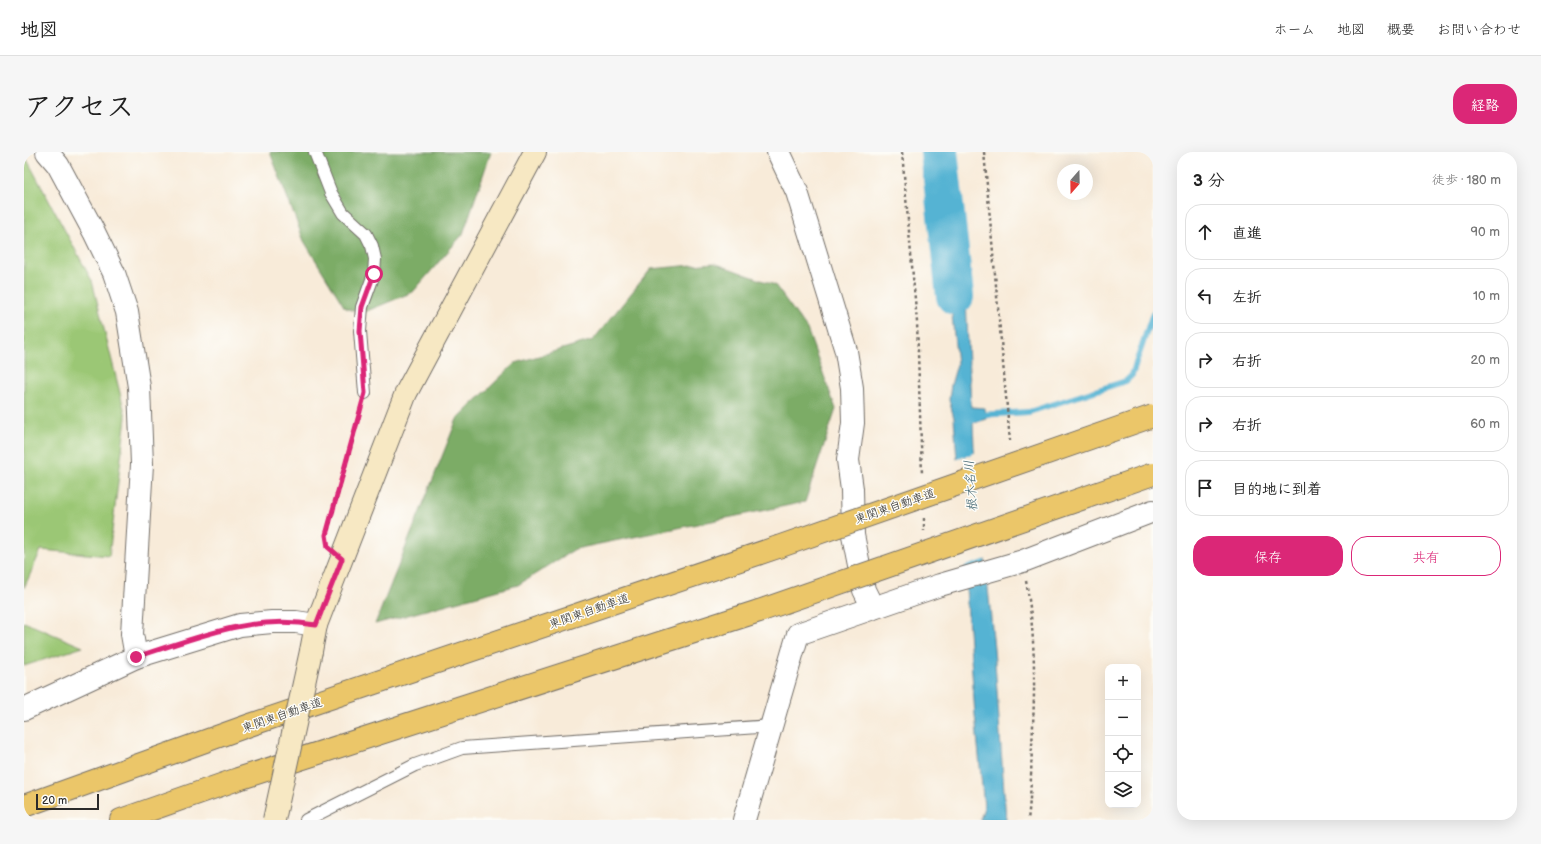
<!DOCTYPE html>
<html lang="ja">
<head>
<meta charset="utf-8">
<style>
  body { margin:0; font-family:"Balsamiq Sans","Klee One",sans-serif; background:#f6f6f6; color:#222 }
  .controls { position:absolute; right:12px; bottom:12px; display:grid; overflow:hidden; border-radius:8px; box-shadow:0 4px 16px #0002 }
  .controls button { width:36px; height:36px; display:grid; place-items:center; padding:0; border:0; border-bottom:1px solid #e0e0e0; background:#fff; color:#222; font:20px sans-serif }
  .compass { position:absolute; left:1033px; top:12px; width:36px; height:36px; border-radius:50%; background:#fff; box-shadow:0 4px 16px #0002; rotate:200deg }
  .scale { position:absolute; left:12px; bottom:10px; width:63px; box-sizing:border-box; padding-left:4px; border:2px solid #2b2b2b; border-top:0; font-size:11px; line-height:14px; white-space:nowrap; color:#2b2b2b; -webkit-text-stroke:3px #fdfcf7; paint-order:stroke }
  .stop { position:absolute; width:12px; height:12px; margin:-9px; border:3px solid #db2777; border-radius:50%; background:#fff }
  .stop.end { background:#db2777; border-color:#fff; box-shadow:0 1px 4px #0008 }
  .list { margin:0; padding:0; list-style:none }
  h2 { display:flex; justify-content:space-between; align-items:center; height:52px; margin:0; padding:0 16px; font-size:17px }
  h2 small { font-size:13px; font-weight:400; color:#767676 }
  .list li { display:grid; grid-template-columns:26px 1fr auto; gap:12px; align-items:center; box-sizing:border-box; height:56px; margin:0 8px 8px; padding:0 8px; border:1px solid #e0e0e0; border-radius:16px }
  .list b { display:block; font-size:15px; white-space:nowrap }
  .list em { font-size:13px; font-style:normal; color:#767676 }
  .actions { display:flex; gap:8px; padding:12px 16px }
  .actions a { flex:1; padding:9px 0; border:1px solid #db2777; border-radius:16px; text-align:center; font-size:14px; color:#db2777 }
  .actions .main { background:#db2777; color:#fff }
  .icon { flex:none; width:22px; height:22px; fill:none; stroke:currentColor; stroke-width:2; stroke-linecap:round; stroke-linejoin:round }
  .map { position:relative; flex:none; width:1129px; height:668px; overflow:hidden; border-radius:16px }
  header { display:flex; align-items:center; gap:24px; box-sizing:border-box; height:56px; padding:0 20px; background:#fff; border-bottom:1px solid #e0e0e0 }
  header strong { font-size:19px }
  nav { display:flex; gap:22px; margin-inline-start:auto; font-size:14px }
  .intro { display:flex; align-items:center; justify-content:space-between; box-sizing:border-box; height:96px; padding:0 24px }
  h1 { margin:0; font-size:28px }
  .button { padding:10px 18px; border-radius:16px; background:#db2777; color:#fff; font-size:14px; font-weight:700 }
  main { display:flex; gap:24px; padding:0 24px }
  aside { flex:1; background:#fff; border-radius:16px; box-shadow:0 4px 16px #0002 }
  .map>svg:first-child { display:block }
  .green { fill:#9bc775; stroke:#637950 }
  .forest { fill:#7cac66; stroke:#546c48 }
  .water { fill:#55b3d3; stroke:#406f7f }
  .pier { fill:#f8ebd9 }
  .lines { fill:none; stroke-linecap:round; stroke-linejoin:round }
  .stream { stroke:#55b3d3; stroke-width:6 }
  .river { stroke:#55b3d3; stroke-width:38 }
  .lane-casing { stroke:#736e68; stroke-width:14 }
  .street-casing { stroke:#736e68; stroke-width:24 }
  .secondary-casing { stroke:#736e68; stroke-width:24 }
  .highway-casing { stroke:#736e68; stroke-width:24 }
  .path { stroke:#736e68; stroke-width:2.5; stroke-dasharray:3 3; stroke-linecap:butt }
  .lane { stroke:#fff; stroke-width:12 }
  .street { stroke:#fff; stroke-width:22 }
  .secondary { stroke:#f7e8c3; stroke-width:22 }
  .highway { stroke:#ebc669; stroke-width:22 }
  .secondary-bridge-casing { stroke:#736e68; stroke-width:24; stroke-linecap:butt }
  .highway-bridge-casing { stroke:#736e68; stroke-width:24; stroke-linecap:butt }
  .secondary-bridge { stroke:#f7e8c3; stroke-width:22 }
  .highway-bridge { stroke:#ebc669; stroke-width:22 }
  .route { stroke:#db2777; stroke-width:5 }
  .labels { text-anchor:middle; stroke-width:3; stroke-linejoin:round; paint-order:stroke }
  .street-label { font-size:12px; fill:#2b2b2b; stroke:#fdfcf7 }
  .water-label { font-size:13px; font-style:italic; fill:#3c616e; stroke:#fdfcf7 }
</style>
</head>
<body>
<header>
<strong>地図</strong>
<nav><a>ホーム</a><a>地図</a><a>概要</a><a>お問い合わせ</a></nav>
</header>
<div class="intro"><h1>アクセス</h1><a class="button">経路</a></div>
<main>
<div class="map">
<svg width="1129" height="668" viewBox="0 0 1129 668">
  <rect width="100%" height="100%" fill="#fdfcf7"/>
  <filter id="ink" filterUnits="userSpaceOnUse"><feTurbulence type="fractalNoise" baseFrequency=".025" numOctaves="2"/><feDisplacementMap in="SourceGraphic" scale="8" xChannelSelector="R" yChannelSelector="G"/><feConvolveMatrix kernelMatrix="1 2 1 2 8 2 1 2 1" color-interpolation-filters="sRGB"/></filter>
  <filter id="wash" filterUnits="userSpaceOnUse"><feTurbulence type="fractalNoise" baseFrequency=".012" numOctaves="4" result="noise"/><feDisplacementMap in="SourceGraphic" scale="16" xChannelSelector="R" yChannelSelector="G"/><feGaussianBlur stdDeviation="0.9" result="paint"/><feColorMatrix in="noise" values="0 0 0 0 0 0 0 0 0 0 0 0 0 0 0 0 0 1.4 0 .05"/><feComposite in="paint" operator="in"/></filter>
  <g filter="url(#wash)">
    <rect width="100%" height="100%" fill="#f8ebd9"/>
    <g class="green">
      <polygon points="0,2 68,129 102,265 85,404 17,398 0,436"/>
      <polygon points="0,470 59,495 0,514"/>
    </g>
    <g class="forest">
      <polygon points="246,0 467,0 439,82 389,140 338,161 321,156 280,89"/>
      <polygon points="690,111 751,133 783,177 812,257 781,350 551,397 494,433 351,472 433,267 491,211 569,188 627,117"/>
    </g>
    <polygon class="water" points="920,86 937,107 942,147 947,255 961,256 962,267 949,271 950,295 970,496 982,668 956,668 960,655 951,563 930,266 925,248 927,233 933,212"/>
    <polygon class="pier" points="953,300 963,407 939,415 931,308"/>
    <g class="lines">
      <polyline class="stream" points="955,263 1005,260 1102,229 1108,223 1129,161"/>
      <polyline class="river" points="915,0 931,144"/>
    </g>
  </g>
  <g filter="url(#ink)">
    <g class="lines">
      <defs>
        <g id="lane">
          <polyline points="291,0 307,41 319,61 342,82 348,94 351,107 350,122 338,155 336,179 341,241"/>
          <polyline points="282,668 391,613 438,596 747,574"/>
        </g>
        <g id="street">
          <polyline points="23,0 34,13 70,80 90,121 103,160 115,235 118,312 108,482 112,505"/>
          <polyline points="754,0 773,40 822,199 828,236 829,271 824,308 828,337 829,383 840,438 849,456"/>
          <polyline points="0,557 112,505 216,473 248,470 272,470 292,473"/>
          <polyline points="720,668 774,482 916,433 999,409 1129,359"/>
        </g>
        <polyline id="secondary" points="287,499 292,473 382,241 511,0"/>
        <g id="highway">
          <polyline points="0,654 226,573 754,395"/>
          <polyline points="97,668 214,627 735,459"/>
        </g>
      </defs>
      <use href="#lane" class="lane-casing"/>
      <use href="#street" class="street-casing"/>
      <use href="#secondary" class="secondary-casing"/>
      <use href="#highway" class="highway-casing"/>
      <g class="path">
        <polyline points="878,0 893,170 898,323"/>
        <polyline points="960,0 986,289"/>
        <polyline points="900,366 900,379"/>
        <polyline points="304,378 337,257"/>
        <path d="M1002,429C1012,484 1011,539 1008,594C1007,619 1007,644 1004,668"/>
      </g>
      <use href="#lane" class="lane"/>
      <use href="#street" class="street"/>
      <use href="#secondary" class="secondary"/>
      <use href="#highway" class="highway"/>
      <defs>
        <polyline id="secondary-bridge" points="250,668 287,499"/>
        <g id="highway-bridge">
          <polyline points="754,395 1129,264"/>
          <polyline points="735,459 1129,322"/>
        </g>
      </defs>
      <use href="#secondary-bridge" class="secondary-bridge-casing"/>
      <use href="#highway-bridge" class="highway-bridge-casing"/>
      <use href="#secondary-bridge" class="secondary-bridge"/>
      <use href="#highway-bridge" class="highway-bridge"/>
    </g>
  </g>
  <g class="lines" filter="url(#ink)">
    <path class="route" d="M112,505C173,486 226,462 292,473L318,407L304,395L302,383L341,241L336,179L338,155L350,122"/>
  </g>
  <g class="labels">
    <g class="street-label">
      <text transform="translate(871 354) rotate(-19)" y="4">東関東自動車道</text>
      <text transform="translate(565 459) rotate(-19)" y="4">東関東自動車道</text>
      <text transform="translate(258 563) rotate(-19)" y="4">東関東自動車道</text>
    </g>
    <g class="water-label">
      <text transform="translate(946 334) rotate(-94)" y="5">根木名川</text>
    </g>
  </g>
</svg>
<div class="controls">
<button>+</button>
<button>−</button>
<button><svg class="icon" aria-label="locate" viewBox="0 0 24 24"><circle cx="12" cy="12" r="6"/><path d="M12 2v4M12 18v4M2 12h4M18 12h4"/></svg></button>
<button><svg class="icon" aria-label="layers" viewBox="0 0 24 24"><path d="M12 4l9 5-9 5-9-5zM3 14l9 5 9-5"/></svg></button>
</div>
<svg class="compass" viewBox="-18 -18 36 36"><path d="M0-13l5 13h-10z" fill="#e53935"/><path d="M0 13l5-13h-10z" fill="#767676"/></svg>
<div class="scale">20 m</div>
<div class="stop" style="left:350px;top:122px"></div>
<div class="stop end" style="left:112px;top:505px"></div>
</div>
<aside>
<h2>3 分<small>徒歩 · 180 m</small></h2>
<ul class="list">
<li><svg class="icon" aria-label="ahead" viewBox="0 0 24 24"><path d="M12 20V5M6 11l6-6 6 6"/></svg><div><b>直進</b></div><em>90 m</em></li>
<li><svg class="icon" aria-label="left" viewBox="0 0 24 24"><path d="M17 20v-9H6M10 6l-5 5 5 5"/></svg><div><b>左折</b></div><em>10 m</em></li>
<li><svg class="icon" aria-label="right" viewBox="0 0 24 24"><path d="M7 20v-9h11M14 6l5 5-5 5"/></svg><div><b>右折</b></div><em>20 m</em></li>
<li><svg class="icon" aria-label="right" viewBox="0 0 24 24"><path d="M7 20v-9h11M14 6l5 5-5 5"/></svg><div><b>右折</b></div><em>60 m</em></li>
<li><svg class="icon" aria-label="arrive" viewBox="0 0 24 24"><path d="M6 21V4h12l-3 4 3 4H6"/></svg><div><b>目的地に到着</b></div></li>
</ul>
<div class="actions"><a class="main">保存</a><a>共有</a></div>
</aside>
</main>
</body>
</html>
